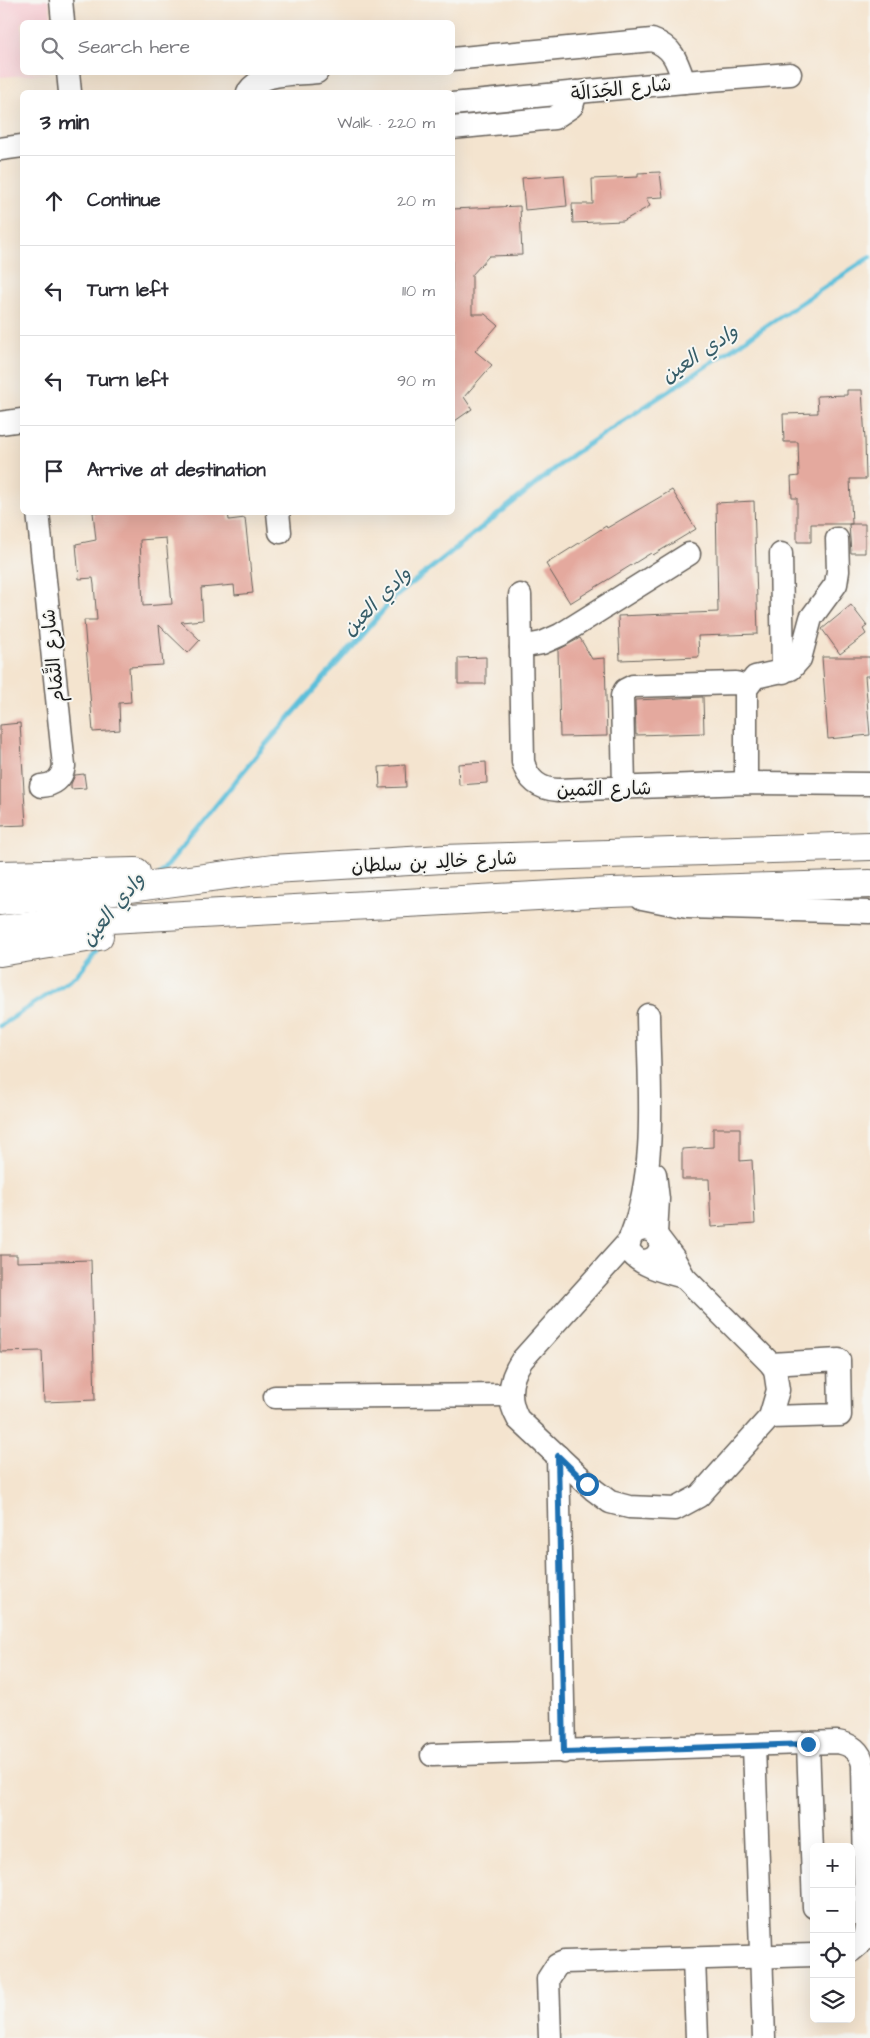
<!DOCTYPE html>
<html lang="en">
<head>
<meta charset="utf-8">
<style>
  body { margin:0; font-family:"Architects Daughter","Playpen Sans Arabic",sans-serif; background:#f2f2f3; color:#2b2b33 }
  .controls { position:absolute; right:15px; bottom:15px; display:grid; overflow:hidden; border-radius:8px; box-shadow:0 5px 20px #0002 }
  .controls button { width:45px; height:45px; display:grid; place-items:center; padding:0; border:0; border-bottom:1px solid #e1e1e2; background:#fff; color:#2b2b33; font:25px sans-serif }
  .stop { position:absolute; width:15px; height:15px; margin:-11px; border:4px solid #1f6fb2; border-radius:50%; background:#fff }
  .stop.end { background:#1f6fb2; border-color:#fff; box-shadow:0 1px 5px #0008 }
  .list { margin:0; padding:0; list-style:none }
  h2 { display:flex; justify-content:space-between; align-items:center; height:65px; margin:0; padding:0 20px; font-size:21px }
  h2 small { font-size:16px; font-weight:400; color:#7c7c81 }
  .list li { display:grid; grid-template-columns:32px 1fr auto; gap:15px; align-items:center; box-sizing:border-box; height:90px; padding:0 20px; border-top:1px solid #e1e1e2 }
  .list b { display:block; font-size:19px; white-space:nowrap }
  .list em { font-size:16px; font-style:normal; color:#7c7c81 }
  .icon { flex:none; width:28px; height:28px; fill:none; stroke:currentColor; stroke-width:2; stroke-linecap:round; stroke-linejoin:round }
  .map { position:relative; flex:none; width:870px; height:2038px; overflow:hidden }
  .search { position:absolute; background:#fff; box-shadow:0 5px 20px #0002; left:20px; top:20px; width:435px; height:55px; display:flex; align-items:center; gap:12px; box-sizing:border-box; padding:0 18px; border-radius:8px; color:#7c7c81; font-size:19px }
  .panel { position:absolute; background:#fff; box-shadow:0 5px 20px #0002; left:20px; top:90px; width:435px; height:425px; border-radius:8px }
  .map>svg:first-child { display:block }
  .built { fill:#f7cfd5 }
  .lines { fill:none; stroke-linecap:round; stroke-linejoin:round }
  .stream { stroke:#5cbfda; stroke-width:5 }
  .building { fill:#e4a99e; fill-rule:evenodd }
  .minor-casing { stroke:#68625b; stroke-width:25 }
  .major-casing { stroke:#68625b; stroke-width:30 }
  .minor { stroke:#fff; stroke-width:22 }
  .major { stroke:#fff; stroke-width:28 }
  .route { stroke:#1f6fb2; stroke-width:6 }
  .labels { text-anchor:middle; stroke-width:4; stroke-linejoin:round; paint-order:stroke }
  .street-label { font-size:19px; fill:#1c1c1c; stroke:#f6f6f2 }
  .water-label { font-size:20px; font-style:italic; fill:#365d68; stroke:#f6f6f2 }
</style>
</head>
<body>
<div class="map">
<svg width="870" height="2038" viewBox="0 0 870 2038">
  <rect width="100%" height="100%" fill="#f6f6f2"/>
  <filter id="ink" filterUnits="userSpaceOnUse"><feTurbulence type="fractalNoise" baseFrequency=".02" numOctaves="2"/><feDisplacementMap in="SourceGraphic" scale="10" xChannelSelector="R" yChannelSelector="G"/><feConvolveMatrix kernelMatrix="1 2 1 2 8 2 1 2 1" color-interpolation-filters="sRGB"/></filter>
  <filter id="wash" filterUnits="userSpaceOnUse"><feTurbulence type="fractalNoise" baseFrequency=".0096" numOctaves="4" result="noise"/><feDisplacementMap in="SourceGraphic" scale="20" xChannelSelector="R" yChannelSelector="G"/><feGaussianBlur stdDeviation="1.12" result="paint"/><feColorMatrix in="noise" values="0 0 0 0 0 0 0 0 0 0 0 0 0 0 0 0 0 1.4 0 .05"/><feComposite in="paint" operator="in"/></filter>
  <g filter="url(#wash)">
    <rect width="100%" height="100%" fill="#f4e4cf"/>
    <polygon class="built" points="0,0 49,0 52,22 22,22 22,72 53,73 0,77"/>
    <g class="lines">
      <g class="stream">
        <polyline points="160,874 260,751 395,597 572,455 870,257"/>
        <polyline points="0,1026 76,976 100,946"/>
      </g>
    </g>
    <g id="blocks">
      <g class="building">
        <polygon points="660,172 663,197 646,198 650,206 623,221 573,223 572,204 593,204 592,179 638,177 638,173"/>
        <polygon points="564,175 567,206 525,210 522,178"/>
        <polygon points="520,206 522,255 489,256 472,275 472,314 485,314 498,325 475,351 492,365 464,397 472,409 452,423 452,209"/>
        <polygon points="847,390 862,390 865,440 866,479 850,479 852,524 811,524 811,542 797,542 797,498 792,498 791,477 799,476 798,442 784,442 783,414 818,413 817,396 847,395"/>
        <polygon points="672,490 696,529 653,555 651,553 570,603 546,564 606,526 607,528"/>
        <polygon points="754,501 758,634 698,636 699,657 620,660 618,616 718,612 716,503"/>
        <path d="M93,512H228L229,520L245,518L253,593L235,595L234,585L201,588L203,620L181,622L200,640L188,653L159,625L163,665L129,667L131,702L119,703L120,730L93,732L84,620H97L94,585L93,578L79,579L76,544L96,540ZM166,538L172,604L143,606L140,540Z"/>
        <polygon points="849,524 865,524 865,553 851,553"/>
        <polygon points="851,605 867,626 863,629 866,634 840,654 822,629"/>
        <polygon points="580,638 592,659 605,658 607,736 560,737 558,650"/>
        <polygon points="486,657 486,684 458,684 458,658"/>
        <polygon points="822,657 870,657 870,676 865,676 870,735 828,739"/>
        <polygon points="703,697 704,733 636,735 635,700"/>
        <polygon points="20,723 26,825 0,826 0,725"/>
        <polygon points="486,762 487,783 459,785 458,764"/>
        <polygon points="405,765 406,787 380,788 379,767"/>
        <polygon points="84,774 86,788 71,789 71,784 75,775"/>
        <polygon points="713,1128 740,1128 740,1161 752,1160 755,1224 711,1227 709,1179 682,1179 682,1149 713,1147"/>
        <polygon points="0,1255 17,1255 17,1262 91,1260 95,1400 44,1402 42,1351 0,1352"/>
      </g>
    </g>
  </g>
  <g filter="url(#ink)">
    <use href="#blocks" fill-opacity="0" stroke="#68625b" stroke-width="1"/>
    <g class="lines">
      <defs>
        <g id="minor">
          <polyline points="61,0 63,22"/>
          <path d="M452,59L652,40C673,47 677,61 684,82"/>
          <polyline points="68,72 70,92"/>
          <path d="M248,92C262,71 294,75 317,72"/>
          <polyline points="452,104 684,82 790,74"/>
          <polyline points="452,128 554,118 572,106 576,92"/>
          <polyline points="0,149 22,146"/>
          <polyline points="0,423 22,420"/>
          <path d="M38,512L64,766C62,779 54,785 41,786"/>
          <polyline points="278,512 280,532"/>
          <polyline points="781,554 783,672"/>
          <path d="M520,595L523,762C528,780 539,789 558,790L746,783L870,784"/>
          <polyline points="521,647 542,643 560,635 689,554"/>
          <polyline points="746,783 746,689 755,677 791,669 800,659 811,618 836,584 838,571 837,539"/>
          <polyline points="624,787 622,696 625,690 633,686 736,683 747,686"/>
          <polyline points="642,898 687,907 870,912"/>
          <polyline points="655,1174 658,1199 656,1233"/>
          <path d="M631,1236C658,1166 649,1089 648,1015"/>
          <path d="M629,1241L522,1360C509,1379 507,1399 518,1419L594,1490L610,1502L629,1507L675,1509L699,1496L770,1417L778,1390L775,1370L771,1364L684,1277L673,1257L660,1240"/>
          <path d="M643,1261C654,1260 659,1255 661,1245L656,1233C647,1227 638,1228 631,1236L628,1247C633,1264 668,1273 684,1277"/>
          <polyline points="275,1397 510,1395"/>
          <polyline points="770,1417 840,1415 839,1360 771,1364"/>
          <polyline points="558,1456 564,1752"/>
          <polyline points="808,1744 814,1907"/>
          <polyline points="754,1746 764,2038"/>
          <path d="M432,1755L837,1742C851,1744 861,1751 863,1765L866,1925L864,1940L851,1951"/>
          <polyline points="694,1959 697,2038"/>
          <polyline points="550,2038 548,1979 557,1965 564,1962 814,1955"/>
        </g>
        <g id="major">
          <polyline points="0,875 136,872"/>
          <polyline points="0,901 91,893 273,869 443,859 870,846"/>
          <polyline points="0,930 73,921 611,892 870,884"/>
          <polyline points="0,952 99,936"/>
        </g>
      </defs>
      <use href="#minor" class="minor-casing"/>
      <use href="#major" class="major-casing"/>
      <use href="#minor" class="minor"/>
      <use href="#major" class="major"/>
    </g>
  </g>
  <g class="lines" filter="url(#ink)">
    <polyline class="route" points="587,1484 558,1456 564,1752 808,1744"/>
  </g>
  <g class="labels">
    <g class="street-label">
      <text transform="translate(621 88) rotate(-6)" y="7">شارع الجَدَالَة</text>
      <text transform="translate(52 656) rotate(-96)" y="7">شارع التَّمَام</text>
      <text transform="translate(604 788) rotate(-1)" y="7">شارع الثمين</text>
      <text transform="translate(434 861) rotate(-3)" y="7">شارع خالِد بن سلطان</text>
    </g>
    <g class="water-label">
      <text transform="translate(699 353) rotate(-34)" y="7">وادي العين</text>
      <text transform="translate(376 601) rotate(-45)" y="7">وادي العين</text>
      <text transform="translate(112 909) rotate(-51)" y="7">وادي العين</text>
    </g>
  </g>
</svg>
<div class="controls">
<button>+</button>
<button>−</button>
<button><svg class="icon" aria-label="locate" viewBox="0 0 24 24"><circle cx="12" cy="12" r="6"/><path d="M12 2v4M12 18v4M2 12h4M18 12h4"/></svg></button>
<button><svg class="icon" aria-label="layers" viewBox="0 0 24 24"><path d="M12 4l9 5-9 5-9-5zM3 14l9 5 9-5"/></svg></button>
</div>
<div class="stop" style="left:587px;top:1484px"></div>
<div class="stop end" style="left:808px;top:1744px"></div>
<div class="search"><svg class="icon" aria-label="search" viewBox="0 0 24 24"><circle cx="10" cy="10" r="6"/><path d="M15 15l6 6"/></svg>Search here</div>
<section class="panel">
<h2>3 min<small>Walk · 220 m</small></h2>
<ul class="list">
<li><svg class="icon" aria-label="ahead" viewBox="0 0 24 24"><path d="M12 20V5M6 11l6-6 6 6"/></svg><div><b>Continue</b></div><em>20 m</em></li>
<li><svg class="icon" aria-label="left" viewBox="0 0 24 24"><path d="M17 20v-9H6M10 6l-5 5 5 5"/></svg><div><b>Turn left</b></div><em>110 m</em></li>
<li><svg class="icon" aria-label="left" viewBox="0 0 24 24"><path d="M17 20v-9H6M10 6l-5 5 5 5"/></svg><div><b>Turn left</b></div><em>90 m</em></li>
<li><svg class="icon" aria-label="arrive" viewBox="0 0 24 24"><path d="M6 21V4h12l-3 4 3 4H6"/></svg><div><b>Arrive at destination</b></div></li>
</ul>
</section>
</div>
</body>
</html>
